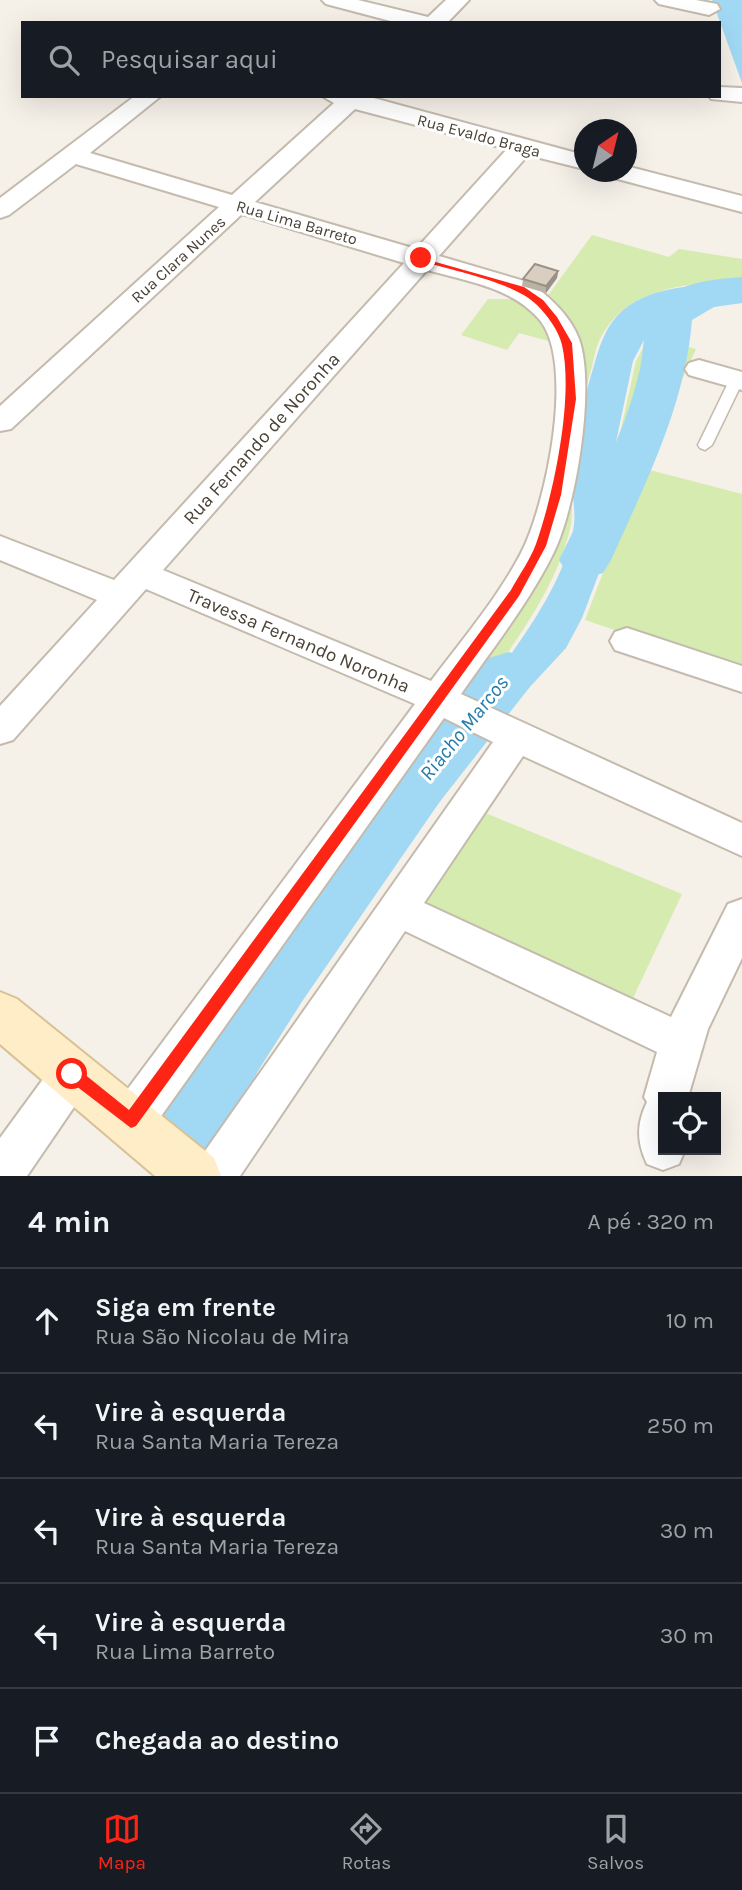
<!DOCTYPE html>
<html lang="pt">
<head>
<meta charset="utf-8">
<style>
  body { margin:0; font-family:Karla,sans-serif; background:#242831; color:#f1f3f6 }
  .controls { position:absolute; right:21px; bottom:21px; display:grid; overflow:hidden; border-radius:0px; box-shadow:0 7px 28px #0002 }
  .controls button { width:63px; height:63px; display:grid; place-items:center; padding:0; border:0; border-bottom:2px solid #363941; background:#171b24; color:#f1f3f6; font:35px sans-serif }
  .compass { position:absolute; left:574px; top:119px; width:63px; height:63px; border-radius:50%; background:#171b24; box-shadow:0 7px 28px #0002; rotate:35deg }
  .stop { position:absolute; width:21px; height:21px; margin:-16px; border:5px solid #ff2515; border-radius:50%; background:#fff }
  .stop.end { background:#ff2515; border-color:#fff; box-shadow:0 2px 7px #0008 }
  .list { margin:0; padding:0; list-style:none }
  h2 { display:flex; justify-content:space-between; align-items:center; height:91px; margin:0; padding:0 28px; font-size:30px }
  h2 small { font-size:23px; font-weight:400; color:#9ea1a6 }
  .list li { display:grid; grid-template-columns:46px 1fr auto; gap:21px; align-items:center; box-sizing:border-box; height:105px; padding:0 28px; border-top:2px solid #363941 }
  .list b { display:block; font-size:26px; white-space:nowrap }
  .list p { margin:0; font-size:23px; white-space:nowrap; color:#9ea1a6 }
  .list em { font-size:23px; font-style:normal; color:#9ea1a6 }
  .icon { flex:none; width:38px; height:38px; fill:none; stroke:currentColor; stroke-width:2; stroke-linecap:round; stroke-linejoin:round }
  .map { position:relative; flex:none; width:742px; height:1176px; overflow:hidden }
  .search { position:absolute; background:#171b24; box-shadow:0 7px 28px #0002; left:21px; right:21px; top:21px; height:77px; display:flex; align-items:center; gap:18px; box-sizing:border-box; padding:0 24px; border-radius:0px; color:#9ea1a6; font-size:26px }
  .sheet { height:616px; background:#171b24 }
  nav { display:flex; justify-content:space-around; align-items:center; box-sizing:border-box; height:98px; border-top:2px solid #363941; background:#171b24; font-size:19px; color:#9ea1a6 }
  nav a { display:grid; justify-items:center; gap:4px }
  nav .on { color:#ff2515 }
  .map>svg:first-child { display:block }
  .green { fill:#d5ebaf }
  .water { fill:#a1d9f5 }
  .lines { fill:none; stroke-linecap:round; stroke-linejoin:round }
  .river { fill:#a1d9f5; fill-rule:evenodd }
  .lane-casing { stroke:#c4baad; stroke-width:3 }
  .street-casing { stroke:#c4baad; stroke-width:4 }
  .secondary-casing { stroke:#d8c195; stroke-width:4 }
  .lane { fill:#fff; fill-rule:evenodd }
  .street { fill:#fff; fill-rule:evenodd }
  .secondary { fill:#ffedc8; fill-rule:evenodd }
  .wall { fill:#bbb1a5 }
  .shaded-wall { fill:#999086 }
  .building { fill:#dacec0; stroke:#999086; stroke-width:2 }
  .route { fill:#ff2515 }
  .labels { text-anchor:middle; stroke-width:6; stroke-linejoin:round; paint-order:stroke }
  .far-street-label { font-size:16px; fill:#494036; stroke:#fff }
  .street-label { font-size:19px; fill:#494036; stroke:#fff }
  .water-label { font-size:21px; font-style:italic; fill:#267dab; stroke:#fff }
</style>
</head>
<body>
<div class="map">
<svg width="742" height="1176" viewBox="0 0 742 1176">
  <rect width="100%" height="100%" fill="#f5f0e8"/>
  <g class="green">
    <path d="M592,235L669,257L679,249L742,259V281C688,284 626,285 599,341C594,352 593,366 589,377C581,406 574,435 570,465C568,486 575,509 570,529C554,595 509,649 472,704L460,697L534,592L552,544L578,349L519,333L507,350L461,335L488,299H524L549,294Z"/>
    <polygon points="649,337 696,349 642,468 742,494 742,673 585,620 611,552 618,517 614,461 636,361"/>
    <polygon points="483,812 682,894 633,998 421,905"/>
  </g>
  <g class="water">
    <polygon points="712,0 742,0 742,83"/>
    <path d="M742,283V303L686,311L664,320L646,336L633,361L612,461L616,516L607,552L582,618L566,648L501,718L475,705C509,655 566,587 574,525C576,506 570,486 572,467C575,437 582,408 590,379C597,357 601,334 617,316C646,284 702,285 742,283Z"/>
    <polygon points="426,734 472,755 303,1000 258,1071 207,1169 150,1125"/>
  </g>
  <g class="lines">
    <g class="river">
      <path d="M742,277V303L719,304L692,320C685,406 646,482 611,560L603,573L585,578L567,573L559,560C589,498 625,436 640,369C644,352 643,321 654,307C674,283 713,279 742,277Z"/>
      <polygon points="509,652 529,658 537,673 529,688 427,818 406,825 385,818 376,801 385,784 489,658"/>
    </g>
    <defs>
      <polygon id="lane" points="737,375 742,376 742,383 712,445 705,450 700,448 698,445 730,379"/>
      <g id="street">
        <polygon points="322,0 358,0 428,17 446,0 469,0 447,23 398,23 326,4"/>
        <polygon points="655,0 696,0 717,4 720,9 709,15 659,4"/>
        <polygon points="719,87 742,88 742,102 711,99 709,96 719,96"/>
        <path d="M135,96H161L90,153L232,195L334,103L322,96H366L584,155V169L528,155L439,256L531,283C550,298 570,315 579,339C596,386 576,507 554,552C529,603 493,648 461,694L742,823V856L523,756L424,903L671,1017L728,904L742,899V958L708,1029L688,1097H663V1150H685L679,1164L663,1170L647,1164C637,1142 636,1125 647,1102L644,1097L657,1052L405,931L240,1176H191L198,1161L493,742L444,718L147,1136L131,1142L115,1136L109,1121L115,1106L415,704L146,589L13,740L0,744V706L97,600L0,560V536L114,580L404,263L242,214L11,429L0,431V406L219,207L76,164L9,215L0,218V198ZM355,109L507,149L416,249L255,202ZM427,270C466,281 510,287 538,318C577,360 546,507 520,555C496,600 462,640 431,681L163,570Z"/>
        <polygon points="626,166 742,196 742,212 610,177 607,172 626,172"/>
        <polygon points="699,360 742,372 742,390 689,375 685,369 689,363"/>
        <polygon points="627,628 742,666 742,692 615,650 610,641 615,632"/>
        <polygon points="72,1054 87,1060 94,1074 87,1088 27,1176 0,1176 0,1138 57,1060"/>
      </g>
      <polygon id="secondary" points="0,992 17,999 214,1158 221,1176 155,1176 0,1044"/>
    </defs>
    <use href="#lane" class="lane-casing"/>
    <use href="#street" class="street-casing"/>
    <use href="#secondary" class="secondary-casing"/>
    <use href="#lane" class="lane"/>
    <use href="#street" class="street"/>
    <use href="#secondary" class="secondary"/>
  </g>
  <polygon class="wall" points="558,271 557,278 546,293 522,286 523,279"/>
  <polygon class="shaded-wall" points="558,271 557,278 546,293 546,286"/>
  <polygon class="building" points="535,264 558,271 546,286 523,279"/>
  <path class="route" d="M418,257L524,287L543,300L557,317L572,343L576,399L561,495L546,546L519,596L136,1126L131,1128L67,1079V1069H78L129,1110L511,590C519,575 530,560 536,544C554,493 574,397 562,345C559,331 547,315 537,305C512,281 452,271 418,260Z"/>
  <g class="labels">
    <g class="far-street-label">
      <text transform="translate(479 135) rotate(15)" y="6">Rua Evaldo Braga</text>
      <text transform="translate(297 222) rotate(16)" y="6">Rua Lima Barreto</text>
      <text transform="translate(178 259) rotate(-42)" y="6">Rua Clara Nunes</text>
    </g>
    <g class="street-label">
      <text transform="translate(261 438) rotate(-48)" y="7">Rua Fernando de Noronha</text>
      <text transform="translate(299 640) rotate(23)" y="7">Travessa Fernando Noronha</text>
    </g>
    <g class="water-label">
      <text transform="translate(464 728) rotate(-51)" y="7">Riacho Marcos</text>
    </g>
  </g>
</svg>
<div class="controls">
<button><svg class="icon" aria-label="locate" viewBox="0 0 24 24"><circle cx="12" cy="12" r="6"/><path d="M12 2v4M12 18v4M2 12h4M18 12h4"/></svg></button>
</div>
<svg class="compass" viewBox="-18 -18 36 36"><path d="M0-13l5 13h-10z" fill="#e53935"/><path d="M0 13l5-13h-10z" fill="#9ea1a6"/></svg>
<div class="stop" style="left:72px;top:1074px"></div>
<div class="stop end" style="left:421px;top:258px"></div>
<div class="search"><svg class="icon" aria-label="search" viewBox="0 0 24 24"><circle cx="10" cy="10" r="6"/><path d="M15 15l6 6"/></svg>Pesquisar aqui</div>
</div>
<section class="sheet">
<h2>4 min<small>A pé · 320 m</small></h2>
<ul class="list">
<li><svg class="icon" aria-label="ahead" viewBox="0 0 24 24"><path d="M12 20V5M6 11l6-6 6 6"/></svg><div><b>Siga em frente</b><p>Rua São Nicolau de Mira</p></div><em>10 m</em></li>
<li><svg class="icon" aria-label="left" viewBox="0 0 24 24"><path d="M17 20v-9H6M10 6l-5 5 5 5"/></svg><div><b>Vire à esquerda</b><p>Rua Santa Maria Tereza</p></div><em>250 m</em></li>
<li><svg class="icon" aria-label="left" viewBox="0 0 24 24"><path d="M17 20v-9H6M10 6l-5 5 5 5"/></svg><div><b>Vire à esquerda</b><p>Rua Santa Maria Tereza</p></div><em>30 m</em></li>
<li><svg class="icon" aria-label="left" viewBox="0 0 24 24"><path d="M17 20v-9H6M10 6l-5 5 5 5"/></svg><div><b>Vire à esquerda</b><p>Rua Lima Barreto</p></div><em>30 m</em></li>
<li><svg class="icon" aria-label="arrive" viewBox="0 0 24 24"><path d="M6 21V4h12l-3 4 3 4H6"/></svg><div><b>Chegada ao destino</b></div></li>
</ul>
</section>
<nav>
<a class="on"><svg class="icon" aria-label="map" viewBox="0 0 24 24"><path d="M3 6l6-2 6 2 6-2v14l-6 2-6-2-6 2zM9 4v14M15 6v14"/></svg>Mapa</a>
<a><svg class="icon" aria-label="directions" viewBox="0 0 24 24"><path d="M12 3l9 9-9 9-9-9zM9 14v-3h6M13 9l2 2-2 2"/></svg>Rotas</a>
<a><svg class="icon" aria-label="saved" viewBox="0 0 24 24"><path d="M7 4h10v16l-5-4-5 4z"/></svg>Salvos</a>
</nav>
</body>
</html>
